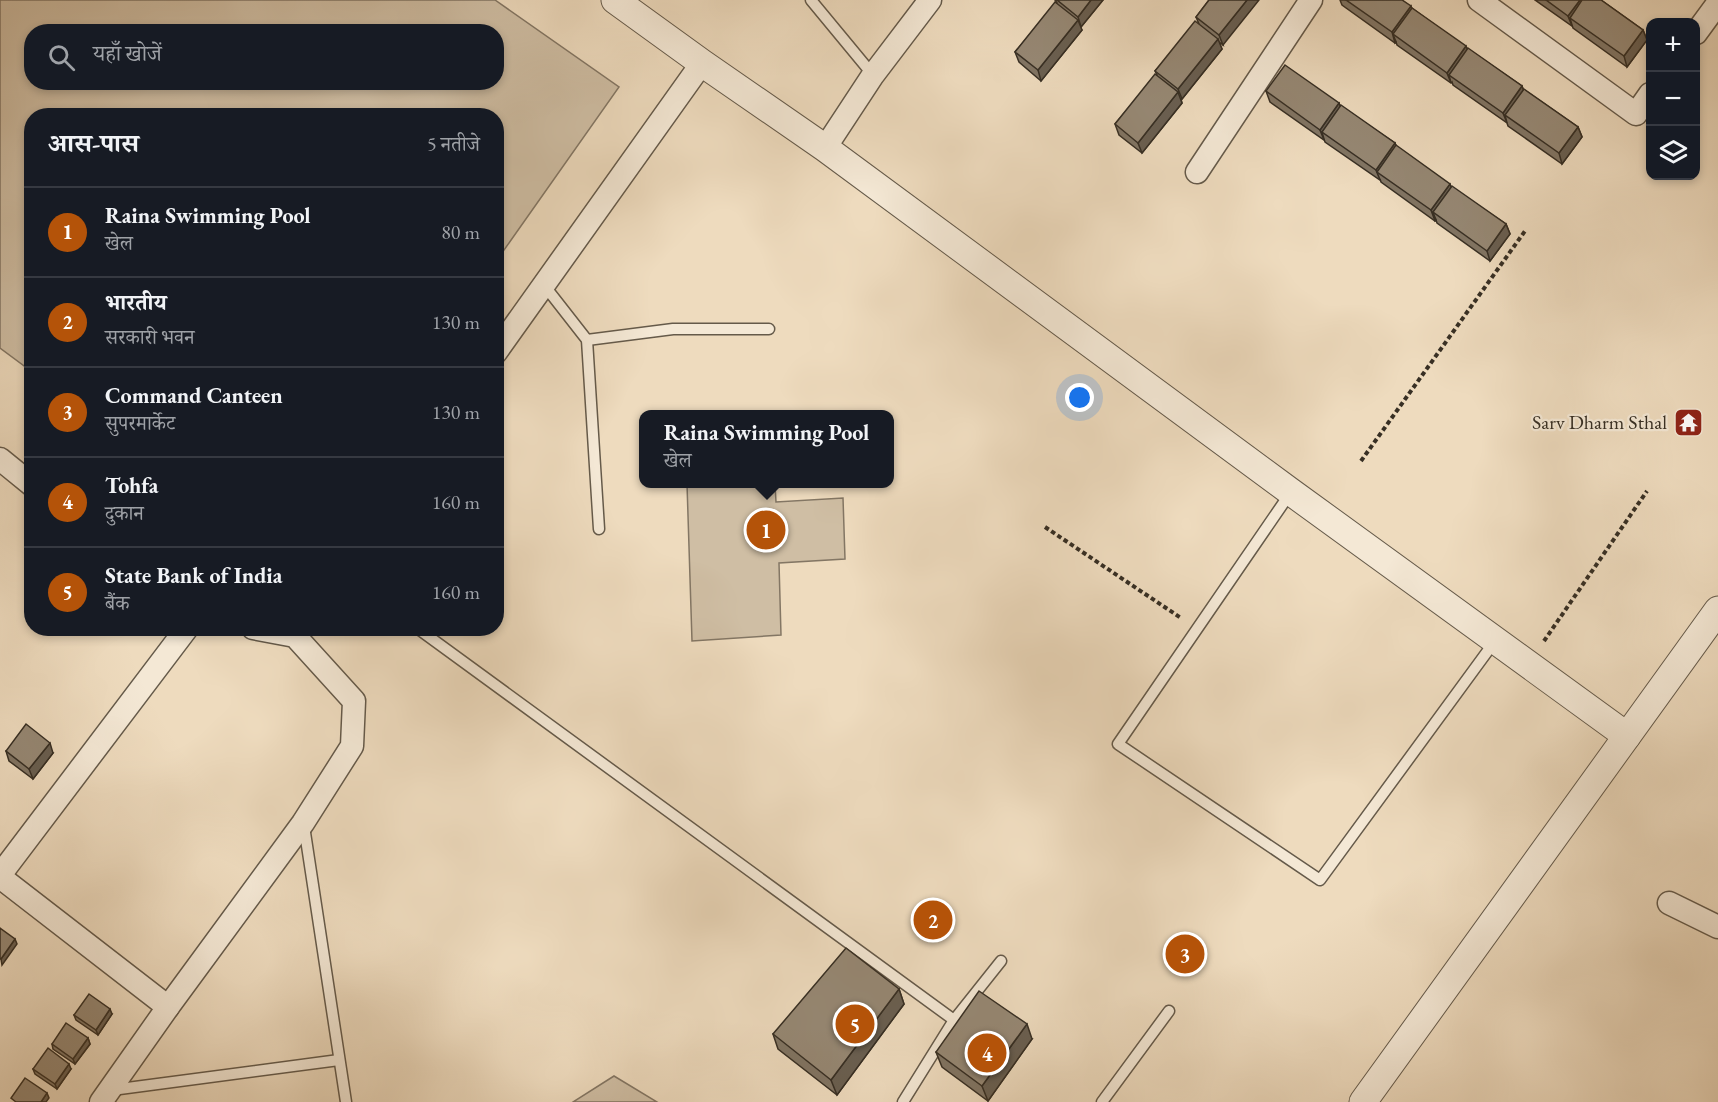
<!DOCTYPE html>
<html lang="hi">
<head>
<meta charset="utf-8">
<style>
  body { margin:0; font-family:"EB Garamond","Noto Serif Devanagari",serif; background:#20242c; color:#f1f3f6 }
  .controls { position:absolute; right:18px; top:18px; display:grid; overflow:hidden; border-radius:12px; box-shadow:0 3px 9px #0003 }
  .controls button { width:54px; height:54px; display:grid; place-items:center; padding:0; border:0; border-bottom:2px solid #363941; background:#171b24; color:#f1f3f6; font:30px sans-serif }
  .you { position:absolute; left:1080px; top:398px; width:21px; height:21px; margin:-15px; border:4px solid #fff; border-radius:50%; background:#1a73e8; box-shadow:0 0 0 9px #1a73e833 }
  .badge { display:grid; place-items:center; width:39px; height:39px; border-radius:50%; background:#b45309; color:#fff; font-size:20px; font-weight:700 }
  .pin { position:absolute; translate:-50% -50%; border:3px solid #fff; box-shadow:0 2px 6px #0006 }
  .popup { position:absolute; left:639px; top:410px; width:255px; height:78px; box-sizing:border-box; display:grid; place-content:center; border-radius:12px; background:#171b24; filter:drop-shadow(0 2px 4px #0005); font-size:20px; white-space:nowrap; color:#9ea1a6 }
  .popup b { font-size:22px; color:#f1f3f6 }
  .popup::after { content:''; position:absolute; left:50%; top:100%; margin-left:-12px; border:12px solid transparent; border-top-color:#171b24 }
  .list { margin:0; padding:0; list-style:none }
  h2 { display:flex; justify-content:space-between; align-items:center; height:78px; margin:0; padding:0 24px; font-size:26px }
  h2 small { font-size:20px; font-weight:400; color:#9ea1a6 }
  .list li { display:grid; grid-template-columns:39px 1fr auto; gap:18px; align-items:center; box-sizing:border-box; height:90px; padding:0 24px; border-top:2px solid #363941 }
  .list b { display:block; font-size:22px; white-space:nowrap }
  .list p { margin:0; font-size:20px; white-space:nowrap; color:#9ea1a6 }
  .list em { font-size:20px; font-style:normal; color:#9ea1a6 }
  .icon { flex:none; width:33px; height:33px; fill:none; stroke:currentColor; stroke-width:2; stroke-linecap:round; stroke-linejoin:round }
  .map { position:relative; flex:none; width:1718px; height:1102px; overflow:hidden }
  .search { position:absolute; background:#171b24; box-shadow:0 3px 9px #0003; left:24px; top:24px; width:480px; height:66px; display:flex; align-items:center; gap:15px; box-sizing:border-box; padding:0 21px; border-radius:24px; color:#9ea1a6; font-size:22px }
  .panel { position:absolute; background:#171b24; box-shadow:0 3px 9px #0003; left:24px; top:108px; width:480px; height:528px; border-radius:24px }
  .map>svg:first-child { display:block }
  .green { fill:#cfbea4; stroke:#837664; stroke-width:1.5; fill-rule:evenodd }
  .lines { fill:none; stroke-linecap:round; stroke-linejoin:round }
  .service-casing { stroke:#655a4a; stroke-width:13 }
  .minor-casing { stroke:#655a4a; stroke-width:25 }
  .tertiary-casing { stroke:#655a4a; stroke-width:29 }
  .path { stroke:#372f24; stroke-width:4; stroke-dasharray:4.5 3; stroke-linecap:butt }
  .service { stroke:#f4e8d5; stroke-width:10 }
  .minor { stroke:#f4e8d5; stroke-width:22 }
  .tertiary { stroke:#f4e8d5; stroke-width:27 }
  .wall { fill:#817564; stroke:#372f24; stroke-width:1.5 }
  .shaded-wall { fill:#695f51; stroke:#372f24; stroke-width:1.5 }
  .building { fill:#968874; stroke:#372f24; stroke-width:1.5 }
  .labels { text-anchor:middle; stroke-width:4.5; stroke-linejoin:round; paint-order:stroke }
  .poi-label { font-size:20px; fill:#372f24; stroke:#f4e8d5; text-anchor:end }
</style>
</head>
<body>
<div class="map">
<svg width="1718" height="1102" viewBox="0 0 1718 1102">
  <rect width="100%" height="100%" fill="#eedbbe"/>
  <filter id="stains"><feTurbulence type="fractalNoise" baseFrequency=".00333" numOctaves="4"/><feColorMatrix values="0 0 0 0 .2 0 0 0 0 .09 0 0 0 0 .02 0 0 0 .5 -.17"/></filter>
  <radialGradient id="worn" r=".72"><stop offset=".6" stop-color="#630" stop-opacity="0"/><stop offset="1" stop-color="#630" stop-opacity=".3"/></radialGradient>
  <g class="green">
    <path d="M0,0H495L619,87L497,260L496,116H32L31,371L0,348ZM32,32H496V82H32Z"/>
    <polygon points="687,484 775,484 776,502 843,498 845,559 779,563 781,635 692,641"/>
    <polygon points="614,1076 657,1102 573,1102"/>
  </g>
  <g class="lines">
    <defs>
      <g id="service">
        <polyline points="811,0 873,75"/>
        <polyline points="544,285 587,340 599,529"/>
        <polyline points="587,340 673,329 769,329"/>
        <polyline points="1291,492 1118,744 1320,880 1495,641"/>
        <polyline points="417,628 954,1020"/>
        <polyline points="304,826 346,1102"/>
        <polyline points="112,1090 339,1060"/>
        <polyline points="903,1102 954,1020 1001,961"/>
        <polyline points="1102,1102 1169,1011"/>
      </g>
      <g id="minor">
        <polyline points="1479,0 1636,114 1650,94"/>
        <polyline points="1696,33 1718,3"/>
        <polyline points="825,148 873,75 930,0"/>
        <polyline points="1197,172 1311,0"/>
        <polyline points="496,352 702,63"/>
        <polyline points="0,459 32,485"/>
        <polyline points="0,875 187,628"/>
        <polyline points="0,877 168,1007"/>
        <polyline points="1669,903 1718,927"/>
        <polyline points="101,1102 168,1007 303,823 352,746 354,701 295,636 253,628"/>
      </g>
      <g id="tertiary">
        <polyline points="615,0 702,63 825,148 1291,492 1627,736"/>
        <polyline points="1363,1102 1718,610"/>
      </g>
    </defs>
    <use href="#service" class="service-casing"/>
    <use href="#minor" class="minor-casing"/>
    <use href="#tertiary" class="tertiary-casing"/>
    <g class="path">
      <polyline points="1361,461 1525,231"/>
      <polyline points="1045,527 1181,618"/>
      <polyline points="1544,641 1647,491"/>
    </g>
    <use href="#service" class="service"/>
    <use href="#minor" class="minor"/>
    <use href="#tertiary" class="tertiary"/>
  </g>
  <g class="wall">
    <polygon points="1055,0 1103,0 1081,27 1080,27 1082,30 1041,81 1019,62 1015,52 1057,3"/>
    <polygon points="1209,0 1223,45 1219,42 1222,49 1182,99 1181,99 1182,103 1142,153 1119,135 1115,124 1157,75 1155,71 1199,24 1196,17"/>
    <polygon points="1340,0 1402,0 1412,8 1468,49 1522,86 1523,89 1578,127 1582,137 1562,164 1508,126 1507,123 1453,85 1452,82 1451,83 1397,45 1396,42 1395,43 1342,5"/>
    <polygon points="1535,0 1601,0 1643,30 1647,40 1627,67 1573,28 1572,25 1572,26"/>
    <polygon points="1266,91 1339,103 1340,106 1395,143 1396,146 1451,187 1506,224 1510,234 1490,261 1437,223 1436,220 1435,221 1381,182 1380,179 1380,180 1325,142 1324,139 1324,140 1270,102"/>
    <polygon points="6,751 53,753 33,779 9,761"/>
    <polygon points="899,989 904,1004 837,1095 778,1049 773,1034"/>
    <polygon points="112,1014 98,1035 76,1020 74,1015"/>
    <polygon points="88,1038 90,1044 75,1064 53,1049 52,1044"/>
    <polygon points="1032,1039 988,1101 942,1067 936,1052"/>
    <polygon points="33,1069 71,1069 57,1089 35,1074"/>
  </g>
  <g class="shaded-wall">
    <polygon points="1091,0 1103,0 1081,27 1078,17"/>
    <polygon points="1247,0 1259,0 1223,45 1219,35"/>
    <polygon points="1580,0 1591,0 1570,18 1572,25 1572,26 1568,16"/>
    <polygon points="1411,6 1414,16 1393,34 1396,42 1395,43 1392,32"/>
    <polygon points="1078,20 1082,30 1041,81 1038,70"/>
    <polygon points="1643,30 1647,40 1627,67 1624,56"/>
    <polygon points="1218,39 1222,49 1182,99 1178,89"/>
    <polygon points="1466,46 1470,56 1449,75 1451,83 1447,73"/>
    <polygon points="1522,86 1526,97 1505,115 1507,123 1503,113"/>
    <polygon points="1178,92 1182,103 1142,153 1138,143"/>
    <polygon points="1339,103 1343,113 1322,132 1324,139 1324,140 1320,130"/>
    <polygon points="1578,127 1582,137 1562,164 1559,153"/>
    <polygon points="1395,143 1399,153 1377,172 1380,180 1376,170"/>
    <polygon points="1450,184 1454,194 1433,212 1436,220 1435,221 1431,210"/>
    <polygon points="1506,224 1510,234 1490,261 1487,251"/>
    <polygon points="50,743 53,753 33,779 29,769"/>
    <polygon points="15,939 17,944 2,965 1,959"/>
    <polygon points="899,989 904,1004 837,1095 831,1080"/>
    <polygon points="110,1009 112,1014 98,1035 96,1030"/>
    <polygon points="1027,1024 1032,1039 988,1101 982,1086"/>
    <polygon points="88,1038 90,1044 75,1064 73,1059"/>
    <polygon points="69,1064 71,1069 57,1089 55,1084"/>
    <polygon points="47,1093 49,1098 46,1102 41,1102"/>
  </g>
  <g class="building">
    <polygon points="1057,0 1091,0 1078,17"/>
    <polygon points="1209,0 1247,0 1219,35 1196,17"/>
    <polygon points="1346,0 1402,0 1411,6 1392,32"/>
    <polygon points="1546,0 1580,0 1568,16"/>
    <polygon points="1582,0 1601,0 1643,30 1624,56 1570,18"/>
    <polygon points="1055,2 1078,20 1038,70 1015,52"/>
    <polygon points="1412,8 1466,46 1447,73 1393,34"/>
    <polygon points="1195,21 1218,39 1178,89 1155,71"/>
    <polygon points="1468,48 1522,86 1503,113 1449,75"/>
    <polygon points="1285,65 1339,103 1320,130 1266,91"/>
    <polygon points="1155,74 1178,92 1138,143 1115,124"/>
    <polygon points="1524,89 1578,127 1559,153 1505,115"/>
    <polygon points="1341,105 1395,143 1376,170 1322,132"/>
    <polygon points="1396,145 1450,184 1431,210 1377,172"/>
    <polygon points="1452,186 1506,224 1487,251 1433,212"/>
    <polygon points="26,724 50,743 29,769 6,751"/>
    <polygon points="0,928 15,939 1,959 0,959"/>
    <polygon points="846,948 899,989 831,1080 773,1034"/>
    <polygon points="979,991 1027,1024 982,1086 936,1052"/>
    <polygon points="89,994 110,1009 96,1030 74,1015"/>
    <polygon points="66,1023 88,1038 73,1059 52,1044"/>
    <polygon points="48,1048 69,1064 55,1084 33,1069"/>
    <polygon points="25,1078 47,1093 41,1102 16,1102 11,1098"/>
  </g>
  <defs>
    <symbol id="temple-square" viewBox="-11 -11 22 22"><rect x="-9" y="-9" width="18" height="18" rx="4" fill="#8f2418" stroke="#f4e8d5"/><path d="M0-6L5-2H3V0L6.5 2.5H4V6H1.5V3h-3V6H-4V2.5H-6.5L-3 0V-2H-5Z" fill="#fff"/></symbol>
  </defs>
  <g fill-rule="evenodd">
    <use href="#temple-square" x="1672" y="406" width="33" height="33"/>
  </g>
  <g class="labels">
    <g class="poi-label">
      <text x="1667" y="429">Sarv Dharm Sthal</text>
    </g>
  </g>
  <rect width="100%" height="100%" filter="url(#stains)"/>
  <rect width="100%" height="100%" fill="url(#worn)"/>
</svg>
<div class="controls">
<button>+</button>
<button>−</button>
<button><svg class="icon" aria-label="layers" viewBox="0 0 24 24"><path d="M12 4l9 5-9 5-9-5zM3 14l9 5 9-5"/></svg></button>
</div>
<div class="you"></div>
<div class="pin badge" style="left:766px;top:530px">1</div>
<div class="popup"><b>Raina Swimming Pool</b>खेल</div>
<div class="pin badge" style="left:933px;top:920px">2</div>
<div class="pin badge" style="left:1185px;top:954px">3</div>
<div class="pin badge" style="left:987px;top:1053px">4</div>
<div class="pin badge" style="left:855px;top:1024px">5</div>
<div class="search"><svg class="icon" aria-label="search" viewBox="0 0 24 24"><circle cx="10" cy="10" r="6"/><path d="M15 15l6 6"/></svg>यहाँ खोजें</div>
<section class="panel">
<h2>आस-पास<small>5 नतीजे</small></h2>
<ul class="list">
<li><span class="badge">1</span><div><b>Raina Swimming Pool</b><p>खेल</p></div><em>80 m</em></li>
<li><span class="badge">2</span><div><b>भारतीय</b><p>सरकारी भवन</p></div><em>130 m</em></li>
<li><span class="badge">3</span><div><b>Command Canteen</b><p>सुपरमार्केट</p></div><em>130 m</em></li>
<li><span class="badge">4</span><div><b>Tohfa</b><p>दुकान</p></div><em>160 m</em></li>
<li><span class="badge">5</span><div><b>State Bank of India</b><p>बैंक</p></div><em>160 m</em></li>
</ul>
</section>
</div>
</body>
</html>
